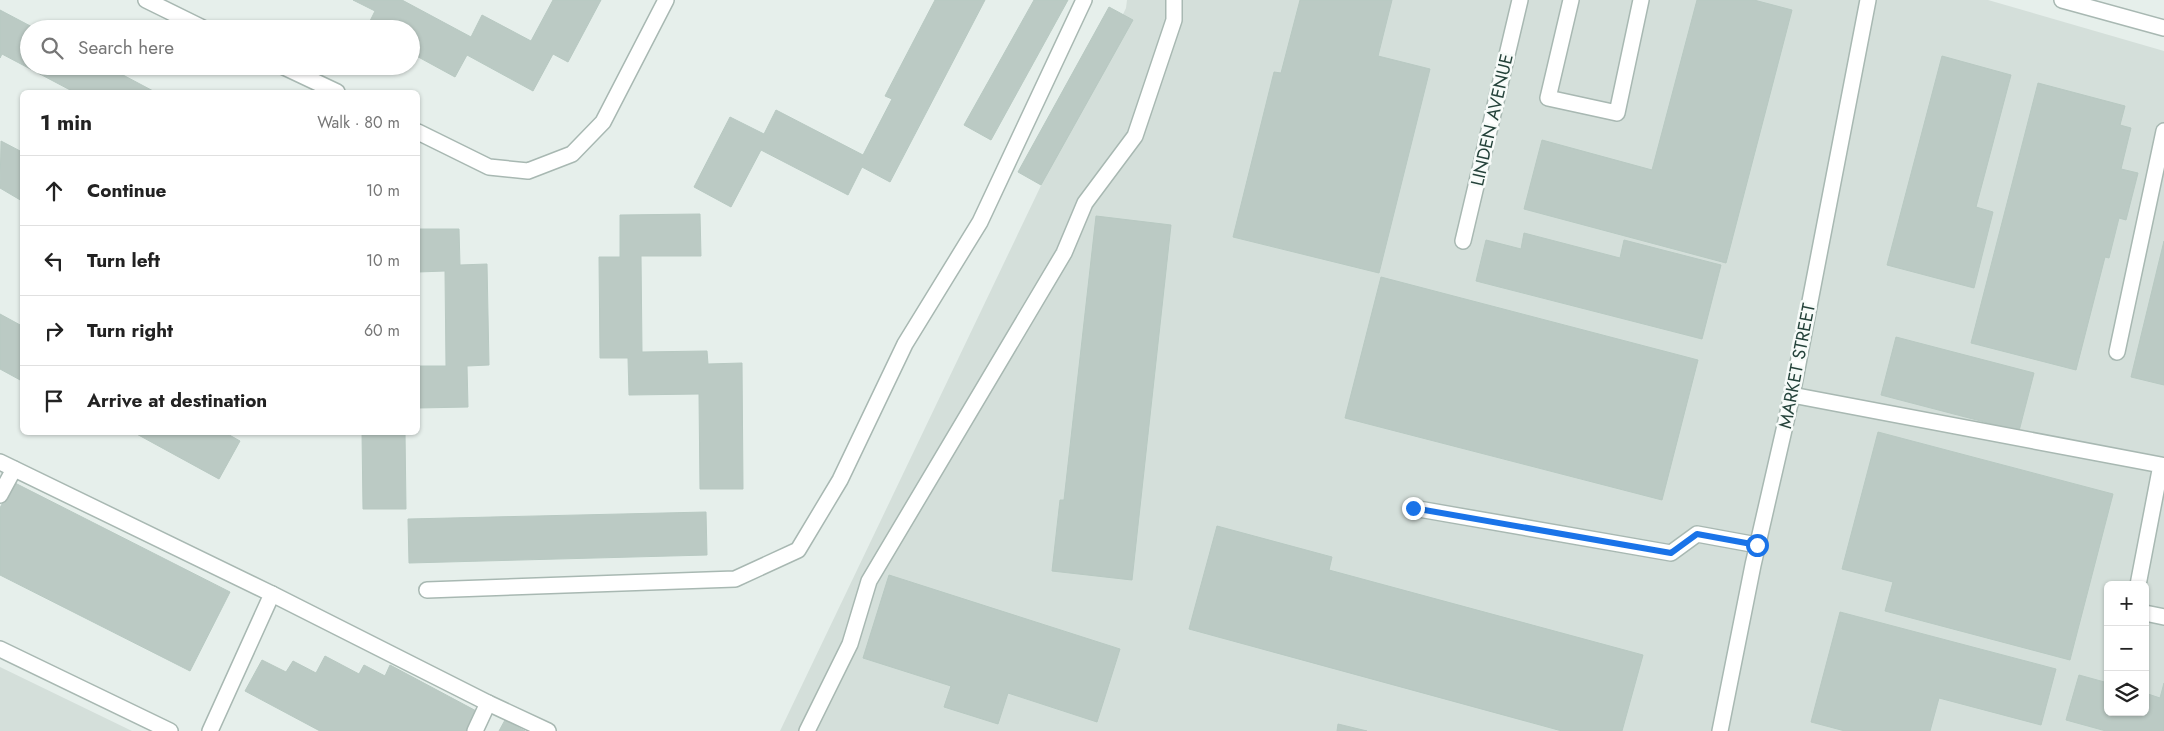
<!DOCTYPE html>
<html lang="en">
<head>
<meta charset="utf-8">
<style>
  body { margin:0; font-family:Jost,sans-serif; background:#f6f6f6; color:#222 }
  .controls { position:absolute; right:15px; bottom:15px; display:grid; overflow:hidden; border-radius:8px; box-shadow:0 1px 4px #0004 }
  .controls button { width:45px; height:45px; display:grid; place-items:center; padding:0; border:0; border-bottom:1px solid #e0e0e0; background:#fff; color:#222; font:25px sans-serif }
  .stop { position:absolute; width:15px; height:15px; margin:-11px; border:4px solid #1a73e8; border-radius:50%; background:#fff }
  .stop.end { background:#1a73e8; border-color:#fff; box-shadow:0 1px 5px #0008 }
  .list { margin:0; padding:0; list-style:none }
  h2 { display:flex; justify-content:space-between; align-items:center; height:65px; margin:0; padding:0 20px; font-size:21px }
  h2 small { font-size:16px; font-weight:400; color:#767676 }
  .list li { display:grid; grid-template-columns:32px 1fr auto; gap:15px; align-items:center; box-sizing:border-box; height:70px; padding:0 20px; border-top:1px solid #e0e0e0 }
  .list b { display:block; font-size:19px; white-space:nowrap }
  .list em { font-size:16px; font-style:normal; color:#767676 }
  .icon { flex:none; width:28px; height:28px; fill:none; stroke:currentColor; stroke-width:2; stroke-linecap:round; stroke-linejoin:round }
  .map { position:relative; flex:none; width:2164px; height:731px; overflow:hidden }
  .search { position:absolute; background:#fff; box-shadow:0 1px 4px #0004; left:20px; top:20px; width:400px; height:55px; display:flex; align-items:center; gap:12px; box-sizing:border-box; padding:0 18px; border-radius:28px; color:#767676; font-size:19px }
  .panel { position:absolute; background:#fff; box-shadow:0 1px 4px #0004; left:20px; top:90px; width:400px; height:345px; border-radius:8px }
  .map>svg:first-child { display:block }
  .built { fill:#d4dfda; fill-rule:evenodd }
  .building { fill:#bbcac4; stroke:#b8c9c2 }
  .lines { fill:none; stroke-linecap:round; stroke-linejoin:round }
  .minor-casing { stroke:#a8b8b2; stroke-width:18 }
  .minor { stroke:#fff; stroke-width:15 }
  .route { stroke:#1a73e8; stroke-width:6 }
  .labels { text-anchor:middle; stroke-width:5; stroke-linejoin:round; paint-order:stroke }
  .street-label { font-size:18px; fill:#24423a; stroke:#f7fbf9 }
</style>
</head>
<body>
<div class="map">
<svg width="2164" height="731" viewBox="0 0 2164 731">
  <rect width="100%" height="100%" fill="#e6efeb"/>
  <g class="built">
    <path d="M1127,0H1988L2164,51V731H780L1126,8ZM2108,585H2145V712H2108Z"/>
    <polygon points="0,667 132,731 0,731"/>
  </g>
  <g class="building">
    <polygon points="353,0 402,0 471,37 482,15 531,41 553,0 601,0 568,62 553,54 533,91 467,55 455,77 411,53 411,29 366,29 375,11"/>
    <polygon points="935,0 985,0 890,182 862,167 848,195 761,150 731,207 694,187 730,117 764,134 776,110 863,155 892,99 885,96"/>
    <polygon points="1034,0 1068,0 991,140 964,125"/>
    <polygon points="1300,0 1392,0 1378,56 1430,69 1379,273 1233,237 1274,72 1281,73"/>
    <polygon points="1697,0 1754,0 1792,10 1726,263 1524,209 1542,140 1652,170"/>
    <polygon points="1109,7 1133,20 1041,185 1018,172"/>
    <polygon points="0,10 36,29 29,29 29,66 106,66 155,92 74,92 2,54 0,58"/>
    <polygon points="1942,56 2011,75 1976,207 1993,212 1974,288 1887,265"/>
    <polygon points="2038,83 2125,106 2120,125 2131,128 2121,169 2138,173 2126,220 2119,218 2109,258 2105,257 2076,370 1971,343"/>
    <polygon points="1,141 22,152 22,201 0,188"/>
    <polygon points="700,214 701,256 641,256 642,352 707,351 708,364 742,363 743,489 700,489 699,394 629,395 628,358 600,358 599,257 620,257 620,215"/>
    <polygon points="1096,216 1171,225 1132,580 1052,571 1060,500 1064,500"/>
    <polygon points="418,229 459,229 460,265 487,264 489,365 467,366 468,407 418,408 418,366 446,366 445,271 418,272"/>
    <polygon points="1524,233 1620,258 1624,240 1721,265 1702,339 1476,281 1486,240 1521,249"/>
    <polygon points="2164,241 2164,385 2131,377"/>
    <polygon points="1381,277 1698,360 1662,500 1345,418"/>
    <polygon points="0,314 22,326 22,381 0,369"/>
    <polygon points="1896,337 2034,373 2019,431 1881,395"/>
    <polygon points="133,432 224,432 240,441 219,479"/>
    <polygon points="362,432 405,432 406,509 363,509"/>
    <polygon points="1878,432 2113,494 2070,660 1885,611 1893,582 1842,569"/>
    <polygon points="13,482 230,592 190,671 0,575 0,508"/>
    <polygon points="706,512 707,555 409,563 408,519"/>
    <polygon points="1217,526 1332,557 1329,570 1643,655 1622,731 1562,731 1189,629"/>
    <polygon points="889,575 1120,649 1097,722 1008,693 998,724 944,707 951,686 863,658"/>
    <polygon points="1840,612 2056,669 2041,725 1939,698 1930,731 1845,731 1811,722"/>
    <polygon points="325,656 359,674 364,665 385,676 390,665 480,713 471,731 320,731 245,691 262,660 286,672 293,661 316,673"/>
    <polygon points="2079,675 2108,683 2108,712 2145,712 2145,693 2160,698 2164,683 2164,731 2106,731 2066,720"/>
    <polygon points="505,720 525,731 499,731"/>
    <polygon points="1338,724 1367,731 1337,731"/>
  </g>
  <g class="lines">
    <defs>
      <g id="minor">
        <polyline points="146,0 205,29"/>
        <polyline points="1571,0 1548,98 1617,113 1641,0"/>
        <polyline points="2062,0 2164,28"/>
        <polyline points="282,66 337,92"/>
        <polyline points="418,132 489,167 528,171 572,154 603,122 666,0"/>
        <polyline points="1463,241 1520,0"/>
        <polyline points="2117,352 2164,131"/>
        <polyline points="1792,395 2161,465 2138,585"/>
        <polyline points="0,462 272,594 210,731"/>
        <polyline points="0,495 14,469"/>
        <polyline points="1413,508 1671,553 1697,534 1757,545"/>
        <polyline points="427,590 735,579 798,550 840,480 905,344 980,222 1084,0"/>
        <polyline points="272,594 488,703 475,731"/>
        <polyline points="2145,613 2164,617"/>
        <polyline points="0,649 170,731"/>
        <polyline points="488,703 548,731"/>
        <polyline points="807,731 850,644 869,581 1064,253 1085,203 1135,136 1174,20 1174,0"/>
        <polyline points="1720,731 1753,565 1792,395 1868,0"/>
      </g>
    </defs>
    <use href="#minor" class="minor-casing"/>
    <use href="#minor" class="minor"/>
  </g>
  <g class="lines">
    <polyline class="route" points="1413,508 1671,553 1697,534 1757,545"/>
  </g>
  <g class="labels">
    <g class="street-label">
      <text transform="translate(1492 120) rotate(-77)" y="6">LINDEN AVENUE</text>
      <text transform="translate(1797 366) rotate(-79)" y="6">MARKET STREET</text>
    </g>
  </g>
</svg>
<div class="controls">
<button>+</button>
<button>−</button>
<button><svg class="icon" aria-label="layers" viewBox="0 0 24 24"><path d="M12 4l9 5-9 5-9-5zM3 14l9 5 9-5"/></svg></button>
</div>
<div class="stop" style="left:1757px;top:545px"></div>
<div class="stop end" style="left:1413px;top:508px"></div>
<div class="search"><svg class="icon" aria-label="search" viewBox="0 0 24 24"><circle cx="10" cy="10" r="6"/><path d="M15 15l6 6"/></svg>Search here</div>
<section class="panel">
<h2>1 min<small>Walk · 80 m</small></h2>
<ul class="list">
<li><svg class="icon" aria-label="ahead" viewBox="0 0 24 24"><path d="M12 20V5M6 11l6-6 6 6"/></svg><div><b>Continue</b></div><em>10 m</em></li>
<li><svg class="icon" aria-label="left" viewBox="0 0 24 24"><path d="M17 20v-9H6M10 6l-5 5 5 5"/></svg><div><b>Turn left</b></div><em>10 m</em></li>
<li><svg class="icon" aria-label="right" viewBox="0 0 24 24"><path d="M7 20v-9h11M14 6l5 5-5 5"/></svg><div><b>Turn right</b></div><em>60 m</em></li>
<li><svg class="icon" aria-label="arrive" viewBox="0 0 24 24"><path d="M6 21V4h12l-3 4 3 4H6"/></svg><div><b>Arrive at destination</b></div></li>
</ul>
</section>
</div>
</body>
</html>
